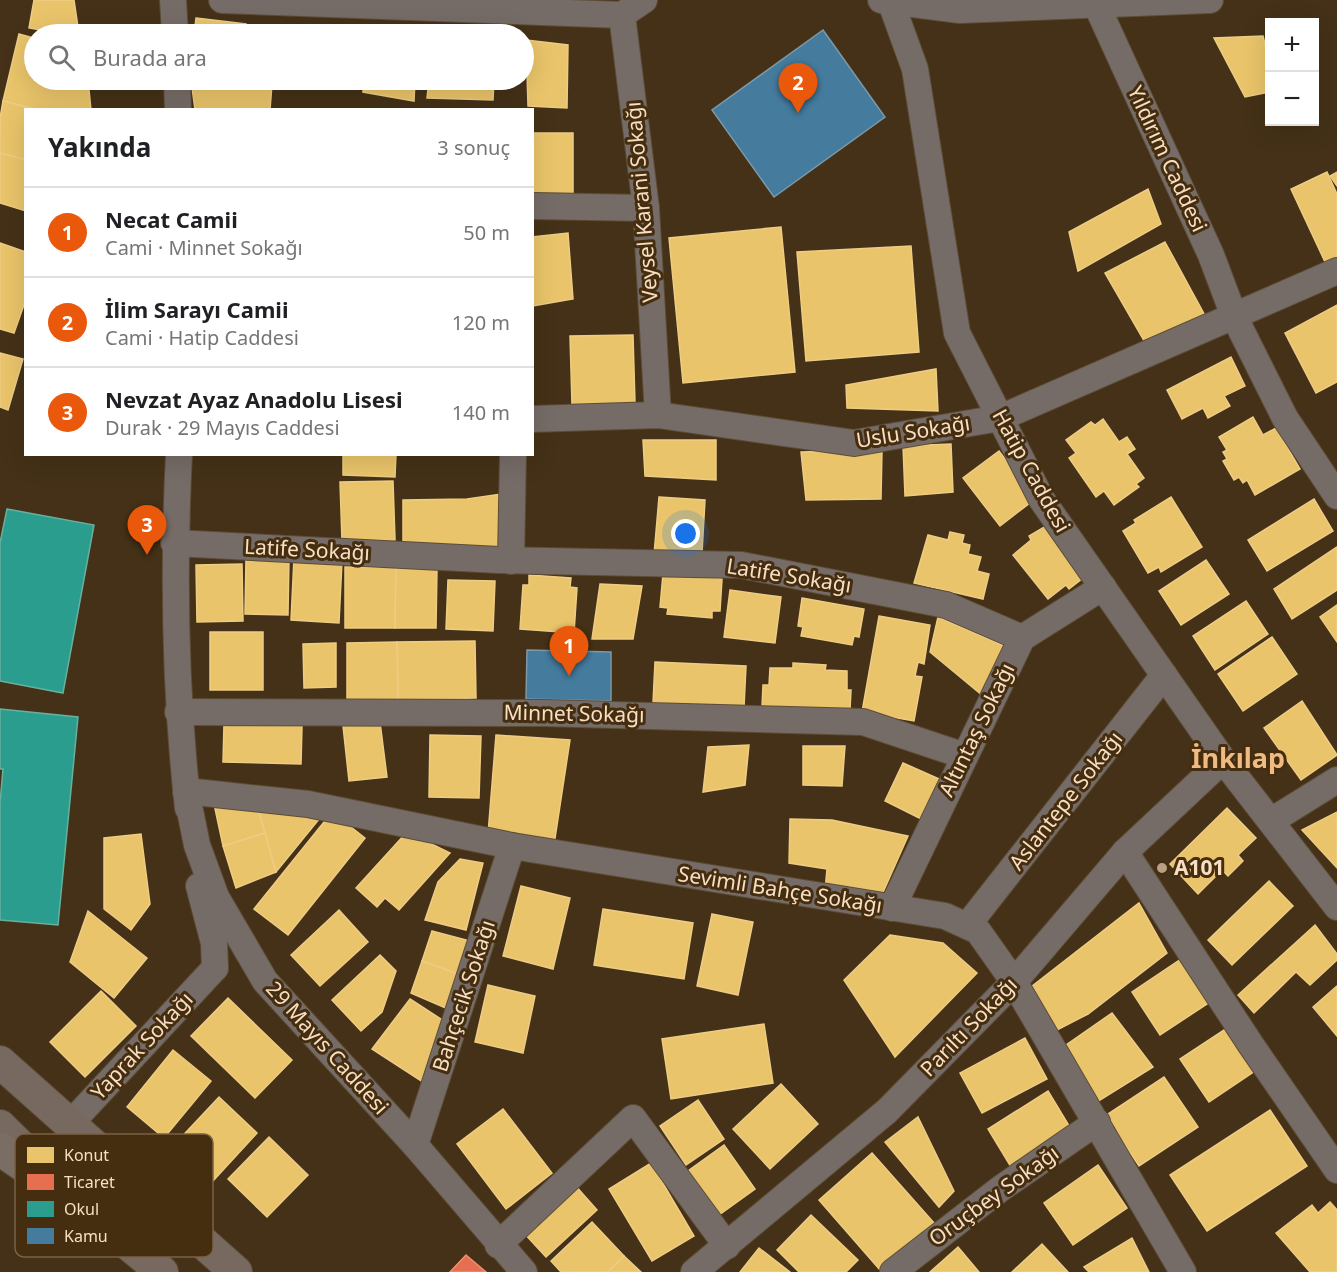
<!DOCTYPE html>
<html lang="tr">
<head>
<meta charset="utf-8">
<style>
  body { margin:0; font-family:"Noto Sans",sans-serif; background:#f2f2f2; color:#202124 }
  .controls { position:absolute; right:18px; top:18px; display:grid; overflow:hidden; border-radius:0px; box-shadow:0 6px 24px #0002 }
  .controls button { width:54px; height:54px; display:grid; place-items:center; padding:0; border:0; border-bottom:2px solid #e0e0e0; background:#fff; color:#202124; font:30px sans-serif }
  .you { position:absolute; left:686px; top:534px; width:21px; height:21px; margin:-15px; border:4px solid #fff; border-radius:50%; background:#1a73e8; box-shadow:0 0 0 9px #1a73e833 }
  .badge { display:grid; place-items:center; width:39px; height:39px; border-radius:50%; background:#ea580c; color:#fff; font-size:20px; font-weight:700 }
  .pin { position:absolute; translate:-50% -50px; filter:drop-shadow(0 2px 3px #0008) }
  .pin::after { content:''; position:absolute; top:32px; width:21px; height:18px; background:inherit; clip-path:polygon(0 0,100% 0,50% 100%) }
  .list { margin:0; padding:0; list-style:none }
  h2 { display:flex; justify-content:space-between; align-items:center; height:78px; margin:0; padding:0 24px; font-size:26px }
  h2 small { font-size:20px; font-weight:400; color:#757577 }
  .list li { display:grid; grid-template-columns:39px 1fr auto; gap:18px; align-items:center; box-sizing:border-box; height:90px; padding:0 24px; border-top:2px solid #e0e0e0 }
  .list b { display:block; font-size:22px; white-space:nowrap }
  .list p { margin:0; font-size:20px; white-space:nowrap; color:#757577 }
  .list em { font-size:20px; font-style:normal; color:#757577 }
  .icon { flex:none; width:33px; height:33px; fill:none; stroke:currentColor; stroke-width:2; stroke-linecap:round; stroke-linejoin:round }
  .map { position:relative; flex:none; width:1337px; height:1272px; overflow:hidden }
  .search { position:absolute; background:#fff; box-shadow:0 6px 24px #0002; left:24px; top:24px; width:510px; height:66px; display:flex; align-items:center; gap:15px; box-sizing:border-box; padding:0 21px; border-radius:33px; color:#757577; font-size:22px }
  .panel { position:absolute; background:#fff; box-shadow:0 6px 24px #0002; left:24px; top:108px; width:510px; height:348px; border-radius:0px }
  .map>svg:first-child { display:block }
  .homes { fill:#e9c46a; stroke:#eecc84; stroke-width:1.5 }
  .shops { fill:#e76f51; stroke:#ec9073; stroke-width:1.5 }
  .schools { fill:#2a9d8f; stroke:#68b09e; stroke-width:1.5 }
  .public { fill:#457b9d; stroke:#7b99a8; stroke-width:1.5 }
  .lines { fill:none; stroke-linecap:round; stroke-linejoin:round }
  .minor-casing { stroke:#5d4c36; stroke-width:28 }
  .major-casing { stroke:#5d4c36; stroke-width:34 }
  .highway-casing { stroke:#5d4c36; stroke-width:35 }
  .minor { stroke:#766c67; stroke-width:26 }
  .major { stroke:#77695f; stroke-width:32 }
  .highway { stroke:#7a6d63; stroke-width:33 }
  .poi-dot { fill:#b9a186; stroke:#452d0f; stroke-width:2 }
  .labels { text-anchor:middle; stroke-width:6; stroke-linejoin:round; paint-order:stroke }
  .street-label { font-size:21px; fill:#f8dec2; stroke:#452d0f }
  .poi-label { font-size:21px; font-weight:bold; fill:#f8dec2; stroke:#452d0f; text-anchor:start }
  .district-label { font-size:27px; font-weight:bold; fill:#eebb82; stroke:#452d0f }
  .key { fill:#452d0f; stroke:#7b6245; stroke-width:1.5 }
  .key-label { font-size:16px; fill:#f8dec2 }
</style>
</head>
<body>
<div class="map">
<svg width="1337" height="1272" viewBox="0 0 1337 1272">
  <rect width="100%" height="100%" fill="#443117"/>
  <g class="homes">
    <polygon points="34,0 74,0 79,34 63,34 29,28"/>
    <polygon points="196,18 246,24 246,34 194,34"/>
    <polygon points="356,25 357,34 275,34 276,26"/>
    <polygon points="19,34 34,38 34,80 88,80 91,110 39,110 3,101"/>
    <polygon points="1263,36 1270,64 1270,92 1245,97 1214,38"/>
    <polygon points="526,40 568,45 567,108 528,106"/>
    <polygon points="191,80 272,84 270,110 195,110"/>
    <polygon points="272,80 362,80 362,85 272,84"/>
    <polygon points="363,80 415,80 414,101 363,92"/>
    <polygon points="429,80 494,80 493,100 427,98"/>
    <polygon points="3,101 39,110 26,110 26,160 0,153 0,118"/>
    <polygon points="532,133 573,133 573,193 532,197"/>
    <polygon points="0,153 26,160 26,211 0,203"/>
    <polygon points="1327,172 1337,194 1337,259 1326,264 1291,189"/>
    <polygon points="1337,172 1337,186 1330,176"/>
    <polygon points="1148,189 1161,224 1078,271 1069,232"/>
    <polygon points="781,227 795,372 683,383 669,238"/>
    <polygon points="568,233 573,299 532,306 532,237"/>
    <polygon points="1165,242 1208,321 1146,344 1105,273"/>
    <polygon points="0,243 26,252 26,299 14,333 0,329"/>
    <polygon points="911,246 919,352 806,361 797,252"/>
    <polygon points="1337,305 1337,382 1316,393 1285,333"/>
    <polygon points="633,335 635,403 572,405 570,336"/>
    <polygon points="0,353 23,359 8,410 0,407"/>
    <polygon points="1231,357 1245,386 1224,396 1230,406 1208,418 1203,408 1182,419 1167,390"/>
    <polygon points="936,369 938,411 847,408 846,385"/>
    <polygon points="1253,417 1263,435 1276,428 1300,469 1255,495 1247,480 1243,483 1239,477 1234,480 1223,461 1227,459 1223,452 1227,450 1219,437"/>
    <polygon points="1103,419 1119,442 1127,437 1135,449 1127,454 1144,478 1136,484 1139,487 1114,505 1104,491 1096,497 1069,458 1076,453 1066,440 1091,422 1095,425"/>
    <polygon points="643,440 716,440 716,480 645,476"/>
    <polygon points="951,444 953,492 905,496 903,446"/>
    <polygon points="882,450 881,499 806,500 801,452"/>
    <polygon points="999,451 1035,499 1000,526 963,478"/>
    <polygon points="343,454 396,454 395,477 343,475"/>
    <polygon points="393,481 395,540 342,541 340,482"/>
    <polygon points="501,494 500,550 403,547 403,500 467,499"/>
    <polygon points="659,497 705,500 702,553 654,555"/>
    <polygon points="1171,497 1202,547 1161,572 1159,567 1148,573 1123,531 1136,523 1134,520"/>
    <polygon points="1314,499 1333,531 1267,571 1248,540"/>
    <polygon points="1046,526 1083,578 1069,589 1066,585 1048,599 1013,555 1031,540 1029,536"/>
    <polygon points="950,532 964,535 962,543 970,545 968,554 981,557 977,571 989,574 983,599 914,583 928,535 948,540"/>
    <polygon points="1337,547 1337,590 1292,619 1274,589"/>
    <polygon points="246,558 289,559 288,615 245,614"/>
    <polygon points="294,558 342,561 339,623 291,620"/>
    <polygon points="1206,560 1229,594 1181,625 1159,591"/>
    <polygon points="242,564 243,621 197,622 196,565"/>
    <polygon points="345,567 396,567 395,628 345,628"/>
    <polygon points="396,567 437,568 436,628 395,628"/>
    <polygon points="717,573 717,578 722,579 720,611 712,611 712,618 667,614 668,608 660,607 663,574"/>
    <polygon points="529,575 571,578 570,587 577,588 574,633 520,629 523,585 529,585"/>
    <polygon points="448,580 495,581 493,631 446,629"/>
    <polygon points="600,584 642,586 633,639 592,639"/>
    <polygon points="730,590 781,597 775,643 724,637"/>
    <polygon points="802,598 864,609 859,637 854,636 852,645 801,636 803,627 798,626"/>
    <polygon points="1246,601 1268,634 1215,670 1193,636"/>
    <polygon points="1337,605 1337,642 1320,617"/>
    <polygon points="879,616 930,625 924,664 918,662 915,676 922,677 914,721 862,712"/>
    <polygon points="938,617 1007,647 982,695 930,652"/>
    <rect x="210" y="632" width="53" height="58"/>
    <polygon points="1272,637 1297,674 1243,711 1218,674"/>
    <polygon points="475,641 476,698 398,700 397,642"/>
    <polygon points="397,642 398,700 347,700 347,643"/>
    <polygon points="336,643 336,687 304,688 303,644"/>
    <polygon points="655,662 746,666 744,707 653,703"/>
    <polygon points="793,663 826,665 825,670 847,671 847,690 851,690 850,710 762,707 763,685 769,685 770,668 793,668"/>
    <polygon points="1302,701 1337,755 1301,780 1264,728"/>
    <polygon points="380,722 387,777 349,781 343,726"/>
    <polygon points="224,724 302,726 301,764 223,762"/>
    <polygon points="430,735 481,736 479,798 429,797"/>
    <polygon points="496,735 570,740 554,845 488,834"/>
    <polygon points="749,745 745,785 703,792 708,747"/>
    <polygon points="803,746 845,746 842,786 803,785"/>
    <polygon points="903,763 939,779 925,821 885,801"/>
    <polygon points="256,802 320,818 276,872"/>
    <polygon points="256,802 265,833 223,846 214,804"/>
    <polygon points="1227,808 1256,838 1238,855 1243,861 1228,876 1222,870 1198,894 1170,864"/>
    <polygon points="332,812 365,838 288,935 254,909"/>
    <polygon points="1337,812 1337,868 1302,830"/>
    <polygon points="790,819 832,820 908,836 881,897 825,891 827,869 789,863"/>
    <polygon points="407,832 450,853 399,910 385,898 377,907 356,888"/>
    <polygon points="265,833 276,872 236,888 223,846"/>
    <polygon points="141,834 150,904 131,930 104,909 104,838"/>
    <polygon points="460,859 483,863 466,930 425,920 438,882"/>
    <polygon points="1269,881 1293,906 1232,965 1208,940"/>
    <polygon points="521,886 570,898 553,969 503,956"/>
    <polygon points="1139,903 1167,953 1088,1014 1055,1031 1031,987"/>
    <polygon points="603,909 693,923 684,979 594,965"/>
    <polygon points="339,910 368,942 320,986 291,955"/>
    <polygon points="88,911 147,958 114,998 70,962"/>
    <polygon points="712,914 753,922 738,995 697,986"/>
    <polygon points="1315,925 1337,954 1337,960 1310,985 1296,972 1254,1013 1238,995"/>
    <polygon points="432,931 470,941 461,975 422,961"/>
    <polygon points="890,935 943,943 977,973 895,1057 844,980"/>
    <polygon points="380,955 396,971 382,1012 361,1031 332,1000"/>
    <polygon points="1181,959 1210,1002 1160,1035 1132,992"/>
    <polygon points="422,961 461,975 448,1009 411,993"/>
    <polygon points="488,985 535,996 523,1053 475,1042"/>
    <polygon points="1337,986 1337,1036 1313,1007"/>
    <polygon points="101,991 136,1026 85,1077 50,1042"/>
    <polygon points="228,998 292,1060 255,1098 191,1036"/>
    <polygon points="410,999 444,1021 423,1082 372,1049"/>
    <polygon points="1112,1013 1153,1067 1097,1102 1066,1045"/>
    <polygon points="764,1024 773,1083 671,1099 662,1039"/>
    <polygon points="1230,1026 1258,1069 1209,1102 1180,1059"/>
    <polygon points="1025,1038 1047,1079 982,1113 960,1073"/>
    <polygon points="173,1050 211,1081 164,1138 127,1107"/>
    <polygon points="1164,1077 1198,1127 1139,1166 1105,1116"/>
    <polygon points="781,1084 818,1124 770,1169 733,1129"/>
    <polygon points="1048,1091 1071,1129 1011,1167 988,1129"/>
    <polygon points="219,1097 257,1133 213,1181 174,1145"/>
    <polygon points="698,1100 724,1139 686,1165 660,1126"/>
    <polygon points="503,1109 552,1173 506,1209 457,1144"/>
    <polygon points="1270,1110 1307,1166 1207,1231 1170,1175"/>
    <polygon points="918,1117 954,1191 939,1207 885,1142"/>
    <polygon points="269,1137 308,1175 267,1217 228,1179"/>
    <polygon points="724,1145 755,1189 719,1215 688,1171"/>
    <polygon points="872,1153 934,1223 880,1270 819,1200"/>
    <polygon points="651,1163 694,1236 652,1261 609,1189"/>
    <polygon points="1098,1165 1127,1208 1073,1245 1044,1203"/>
    <polygon points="574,1184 597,1210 546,1257 523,1232"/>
    <polygon points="1330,1202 1337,1210 1337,1272 1310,1272 1276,1233 1312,1205 1318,1213"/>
    <polygon points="811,1215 858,1260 846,1272 799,1272 777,1250"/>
    <polygon points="592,1222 624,1256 608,1272 561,1272 551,1261"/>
    <polygon points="1132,1238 1149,1272 1089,1272 1084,1267"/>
    <polygon points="1042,1244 1068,1272 1012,1272"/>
    <polygon points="958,1247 979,1272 930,1272"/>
    <polygon points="759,1248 790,1272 740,1272"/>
    <polygon points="624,1256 641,1272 608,1272"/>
  </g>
  <polygon class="shops" points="466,1255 486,1272 450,1272"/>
  <g class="schools">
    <polygon points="7,509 94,525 63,693 0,681 0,543"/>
    <polygon points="0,709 78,717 58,925 0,920 0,803 3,769 0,769"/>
  </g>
  <g class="public">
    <polygon points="823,30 885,117 774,197 712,110"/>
    <polygon points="527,650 611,652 611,701 526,699"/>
  </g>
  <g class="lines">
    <defs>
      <g id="minor">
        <polyline points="173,0 175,34"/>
        <polyline points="222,0 622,15"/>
        <polyline points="644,0 622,15 646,208 658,415"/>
        <polyline points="881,0 960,10 1210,0"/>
        <polyline points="890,0 915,69 957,333 1042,500 1223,760 1337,907"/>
        <polyline points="1096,4 1211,255 1234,316 1285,418 1337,496"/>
        <polyline points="177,80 178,110"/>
        <polyline points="532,206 646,208"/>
        <polyline points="532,419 658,415 854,443 1000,418 1337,271"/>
        <path d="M179,454C173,573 175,691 188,808"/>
        <polyline points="174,543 499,560 741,565 946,605 1022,638"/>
        <polyline points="511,561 513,454"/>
        <polyline points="178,712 543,713 863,722 965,756"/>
        <polyline points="186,791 308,804 512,846 945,916 978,931 1014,982 1183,1272"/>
        <polyline points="186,791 197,845 216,897 265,981 415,1145 524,1272"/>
        <polyline points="1271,821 1337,780"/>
        <polyline points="1125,852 1251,1045 1337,1170"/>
        <polyline points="199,886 214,943 215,968"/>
        <polyline points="892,908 1022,638 1103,587"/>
        <polyline points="967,926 1164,675"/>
        <polyline points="69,1125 215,968"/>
        <polyline points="415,1145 512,846"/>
        <polyline points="498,1245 633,1118 727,1246"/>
        <polyline points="694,1272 887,1111 1014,982 1125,852 1223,760"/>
        <polyline points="893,1272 1000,1189 1097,1122"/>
      </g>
      <g id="major">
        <polyline points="0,1062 236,1272"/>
        <polyline points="0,1126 76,1201 162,1272"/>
      </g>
      <polyline id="highway" points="0,1149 76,1201"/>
    </defs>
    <use href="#minor" class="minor-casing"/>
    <use href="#major" class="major-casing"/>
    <use href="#highway" class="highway-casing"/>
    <use href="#minor" class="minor"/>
    <use href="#major" class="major"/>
    <use href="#highway" class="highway"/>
  </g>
  <circle class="poi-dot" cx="1162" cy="868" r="6"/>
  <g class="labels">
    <g class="street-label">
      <text transform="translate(1167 159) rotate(65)" y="7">Yıldırım Caddesi</text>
      <text transform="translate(642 202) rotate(-95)" y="7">Veysel Karani Sokağı</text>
      <text transform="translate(913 432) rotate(-9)" y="7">Uslu Sokağı</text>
      <text transform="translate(1031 471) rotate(61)" y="7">Hatip Caddesi</text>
      <text transform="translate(307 550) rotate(3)" y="7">Latife Sokağı</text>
      <text transform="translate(789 576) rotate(9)" y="7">Latife Sokağı</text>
      <text transform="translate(574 714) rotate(1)" y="7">Minnet Sokağı</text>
      <text transform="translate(977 730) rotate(-64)" y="7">Altıntaş Sokağı</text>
      <text transform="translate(1066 801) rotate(-52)" y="7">Aslantepe Sokağı</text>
      <text transform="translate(780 890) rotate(9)" y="7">Sevimli Bahçe Sokağı</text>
      <text transform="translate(464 996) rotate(-72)" y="7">Bahçecik Sokağı</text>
      <text transform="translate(969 1027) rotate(-46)" y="7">Parıltı Sokağı</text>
      <text transform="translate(142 1046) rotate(-47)" y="7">Yaprak Sokağı</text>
      <text transform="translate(327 1048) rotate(48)" y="7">29 Mayıs Caddesi</text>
      <text transform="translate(994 1196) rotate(-36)" y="7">Oruçbey Sokağı</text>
    </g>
    <g class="poi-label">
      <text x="1174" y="875">A101</text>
    </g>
    <g class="district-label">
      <text x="1238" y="768">İnkılap</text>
    </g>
  </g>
  <rect x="15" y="1134" width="198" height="123" rx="9" class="key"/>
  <rect x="27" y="1147" width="27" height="16" fill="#e9c46a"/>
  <rect x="27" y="1174" width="27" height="16" fill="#e76f51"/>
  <rect x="27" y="1201" width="27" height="16" fill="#2a9d8f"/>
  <rect x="27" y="1228" width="27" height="16" fill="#457b9d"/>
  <g class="key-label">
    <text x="64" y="1161">Konut</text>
    <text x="64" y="1188">Ticaret</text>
    <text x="64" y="1215">Okul</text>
    <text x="64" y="1242">Kamu</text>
  </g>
</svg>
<div class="controls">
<button>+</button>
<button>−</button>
</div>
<div class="you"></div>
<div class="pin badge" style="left:569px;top:676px">1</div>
<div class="pin badge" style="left:798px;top:113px">2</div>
<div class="pin badge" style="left:147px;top:555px">3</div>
<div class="search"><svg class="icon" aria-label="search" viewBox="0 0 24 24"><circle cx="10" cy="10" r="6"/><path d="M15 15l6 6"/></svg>Burada ara</div>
<section class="panel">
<h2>Yakında<small>3 sonuç</small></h2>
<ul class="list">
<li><span class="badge">1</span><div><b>Necat Camii</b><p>Cami · Minnet Sokağı</p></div><em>50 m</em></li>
<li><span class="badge">2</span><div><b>İlim Sarayı Camii</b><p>Cami · Hatip Caddesi</p></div><em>120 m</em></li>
<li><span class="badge">3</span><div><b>Nevzat Ayaz Anadolu Lisesi</b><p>Durak · 29 Mayıs Caddesi</p></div><em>140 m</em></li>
</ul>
</section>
</div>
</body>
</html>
